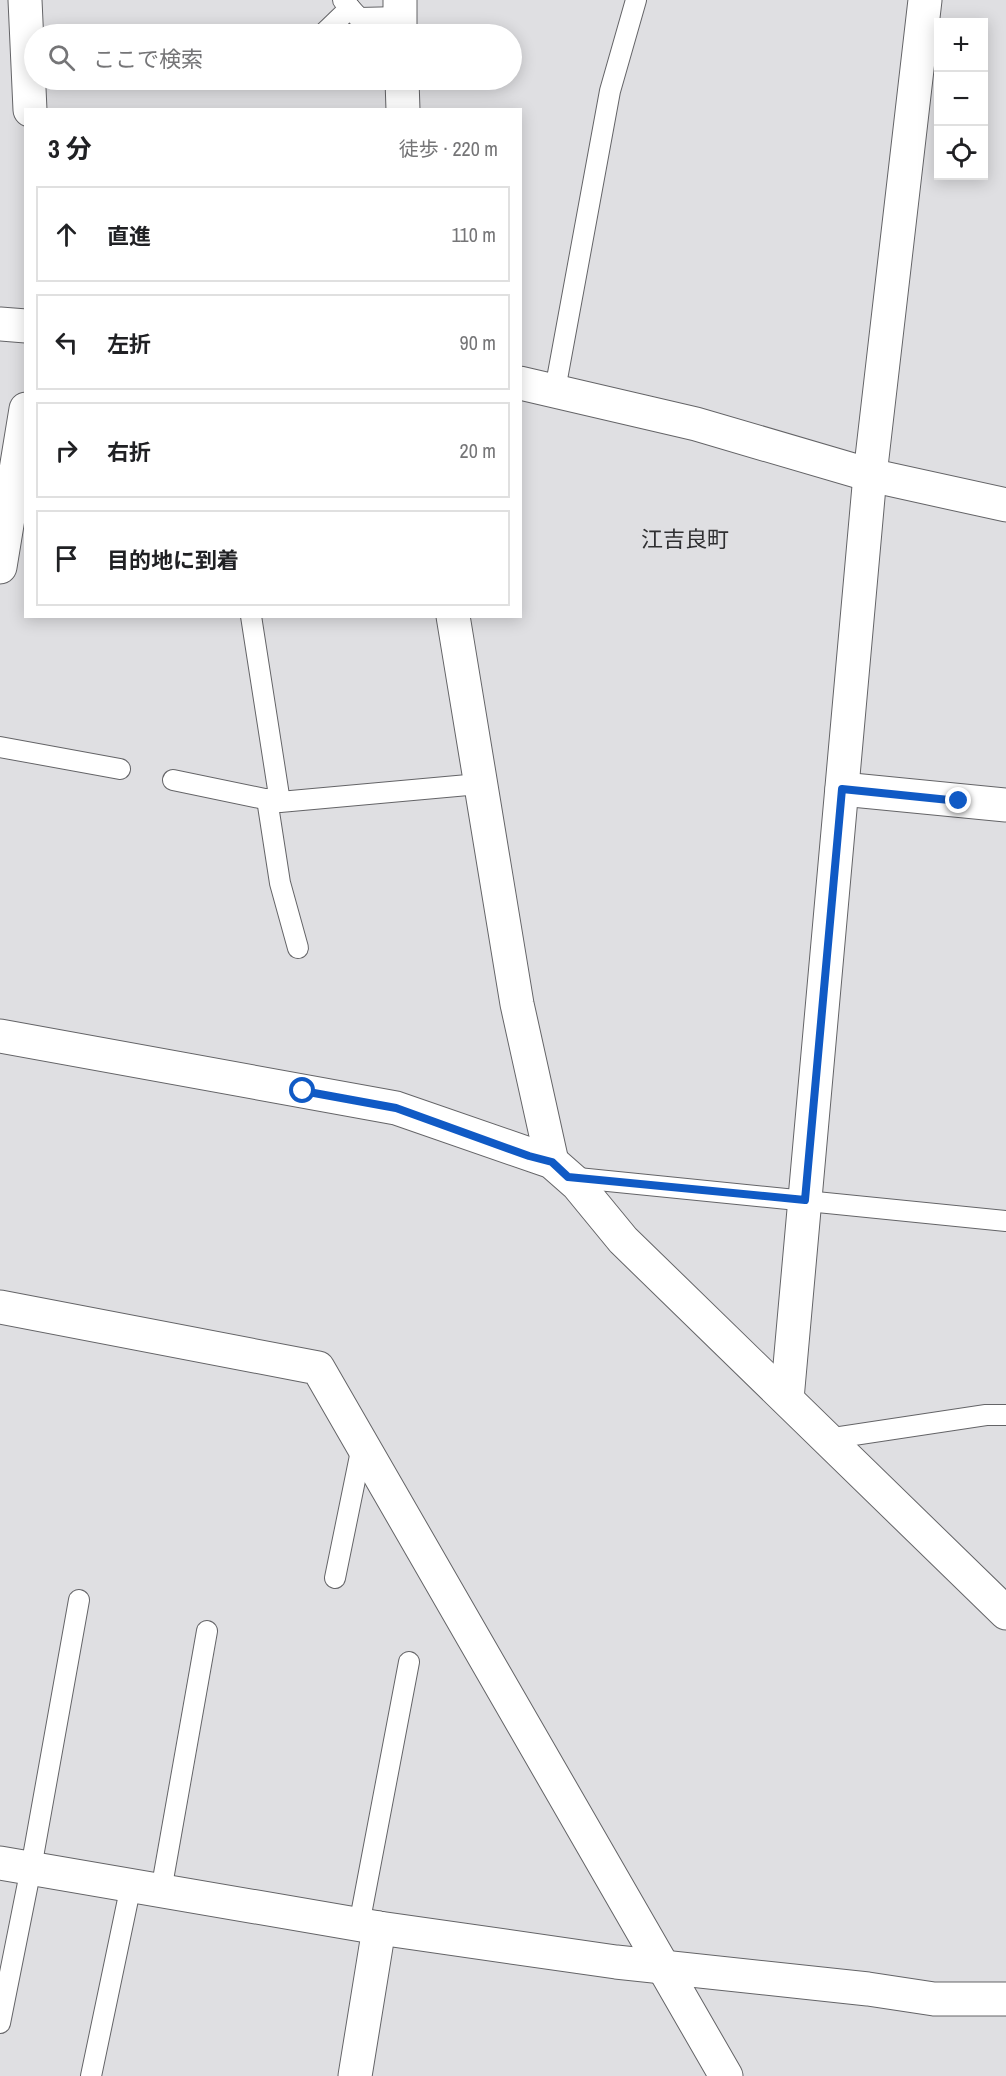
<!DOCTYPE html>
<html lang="ja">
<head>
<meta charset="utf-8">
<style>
  body { margin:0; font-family:"Archivo Narrow","Noto Sans JP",sans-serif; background:#f6f6f6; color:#202124 }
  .controls { position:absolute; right:18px; top:18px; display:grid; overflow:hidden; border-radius:0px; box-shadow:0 3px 15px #0003 }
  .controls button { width:54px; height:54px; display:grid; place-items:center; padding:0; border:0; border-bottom:2px solid #e0e0e0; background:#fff; color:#202124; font:30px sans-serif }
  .stop { position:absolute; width:18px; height:18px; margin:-14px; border:4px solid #105ac5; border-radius:50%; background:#fff }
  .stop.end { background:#105ac5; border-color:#fff; box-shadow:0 2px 6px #0008 }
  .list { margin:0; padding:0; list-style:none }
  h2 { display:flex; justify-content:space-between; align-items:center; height:78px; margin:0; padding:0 24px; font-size:26px }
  h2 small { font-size:20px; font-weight:400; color:#757577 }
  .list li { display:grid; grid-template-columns:39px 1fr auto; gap:18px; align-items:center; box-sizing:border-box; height:96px; margin:0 12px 12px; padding:0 12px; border:2px solid #e0e0e0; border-radius:0px }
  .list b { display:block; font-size:22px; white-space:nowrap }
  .list em { font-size:20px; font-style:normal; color:#757577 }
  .icon { flex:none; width:33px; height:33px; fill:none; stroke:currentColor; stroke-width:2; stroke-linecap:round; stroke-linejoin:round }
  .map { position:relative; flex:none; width:1006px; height:2076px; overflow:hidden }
  .search { position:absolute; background:#fff; box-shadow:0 3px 15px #0003; left:24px; top:24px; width:498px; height:66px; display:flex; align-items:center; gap:15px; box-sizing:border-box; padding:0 21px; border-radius:33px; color:#757577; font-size:22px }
  .panel { position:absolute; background:#fff; box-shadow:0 3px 15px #0003; left:24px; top:108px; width:498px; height:510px; border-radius:0px }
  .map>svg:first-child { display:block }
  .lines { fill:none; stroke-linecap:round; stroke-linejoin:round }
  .lane-casing { stroke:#646467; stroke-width:22 }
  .street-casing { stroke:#646467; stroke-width:35 }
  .secondary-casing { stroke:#646467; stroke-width:35 }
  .lane { stroke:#fff; stroke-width:20 }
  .street { stroke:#fff; stroke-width:33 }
  .secondary { stroke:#fff; stroke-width:33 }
  .route { stroke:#105ac5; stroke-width:8 }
  .labels { text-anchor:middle; stroke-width:6; stroke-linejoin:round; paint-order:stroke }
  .quarter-label { font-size:22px; fill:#2f2f31; stroke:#dfdfe2 }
</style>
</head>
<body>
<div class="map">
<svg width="1006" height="2076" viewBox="0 0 1006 2076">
  <rect width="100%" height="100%" fill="#dfdfe2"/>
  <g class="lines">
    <defs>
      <g id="lane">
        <polyline points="343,0 359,18 400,17"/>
        <polyline points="323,34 350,8"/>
        <polyline points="555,390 610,91 636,0"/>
        <polyline points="251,616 280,802 479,784"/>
        <polyline points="0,747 120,769"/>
        <polyline points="173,780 279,802"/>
        <polyline points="267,799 280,883 298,948"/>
        <polyline points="568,1177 1006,1221"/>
        <polyline points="827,1439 986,1415 1006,1415"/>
        <polyline points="335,1578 362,1446"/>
        <polyline points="161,1891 207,1631"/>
        <polyline points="359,1925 409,1662"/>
        <polyline points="0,2023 31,1868 79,1600"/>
        <polyline points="91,2076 131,1885"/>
      </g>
      <g id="street">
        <polyline points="25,0 30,110"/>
        <polyline points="400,0 400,34"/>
        <polyline points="402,80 403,110"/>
        <polyline points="0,567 26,409"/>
        <polyline points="453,616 517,1004 552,1162"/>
        <polyline points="842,789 1006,805"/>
        <polyline points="0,1036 396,1108 552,1162 577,1184 623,1240 1006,1613"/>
        <polyline points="0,1307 318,1368 726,2076"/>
        <polyline points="787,1399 870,475 925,0"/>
        <polyline points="0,1863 379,1928 616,1962 868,1989 934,1999 1006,1999"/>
        <polyline points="355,2076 379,1928"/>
      </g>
      <g id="secondary">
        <polyline points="0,324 26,326"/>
        <polyline points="520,383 696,424 870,475 1006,505"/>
      </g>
    </defs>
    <use href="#lane" class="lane-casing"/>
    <use href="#street" class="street-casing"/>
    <use href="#secondary" class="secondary-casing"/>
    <use href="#lane" class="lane"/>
    <use href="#street" class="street"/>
    <use href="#secondary" class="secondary"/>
  </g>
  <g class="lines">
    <polyline class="route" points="303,1091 396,1108 529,1156 552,1162 568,1177 805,1200 842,789 959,801"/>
  </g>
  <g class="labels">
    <g class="quarter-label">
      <text x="685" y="547">江吉良町</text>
    </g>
  </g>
</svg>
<div class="controls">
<button>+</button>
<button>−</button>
<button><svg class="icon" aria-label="locate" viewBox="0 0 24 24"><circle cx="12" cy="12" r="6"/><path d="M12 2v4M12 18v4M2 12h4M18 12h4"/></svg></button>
</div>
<div class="stop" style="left:303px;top:1091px"></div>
<div class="stop end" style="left:959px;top:801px"></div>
<div class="search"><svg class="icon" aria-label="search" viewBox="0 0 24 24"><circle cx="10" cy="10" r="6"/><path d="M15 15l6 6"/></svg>ここで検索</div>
<section class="panel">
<h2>3 分<small>徒歩 · 220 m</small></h2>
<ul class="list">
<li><svg class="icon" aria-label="ahead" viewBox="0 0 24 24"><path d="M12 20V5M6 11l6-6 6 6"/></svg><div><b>直進</b></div><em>110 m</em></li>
<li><svg class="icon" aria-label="left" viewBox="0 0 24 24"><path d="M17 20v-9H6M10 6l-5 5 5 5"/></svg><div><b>左折</b></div><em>90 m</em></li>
<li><svg class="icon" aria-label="right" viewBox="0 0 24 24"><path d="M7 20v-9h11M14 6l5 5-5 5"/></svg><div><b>右折</b></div><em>20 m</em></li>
<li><svg class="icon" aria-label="arrive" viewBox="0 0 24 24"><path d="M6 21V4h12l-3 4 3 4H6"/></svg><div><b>目的地に到着</b></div></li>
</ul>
</section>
</div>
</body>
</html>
